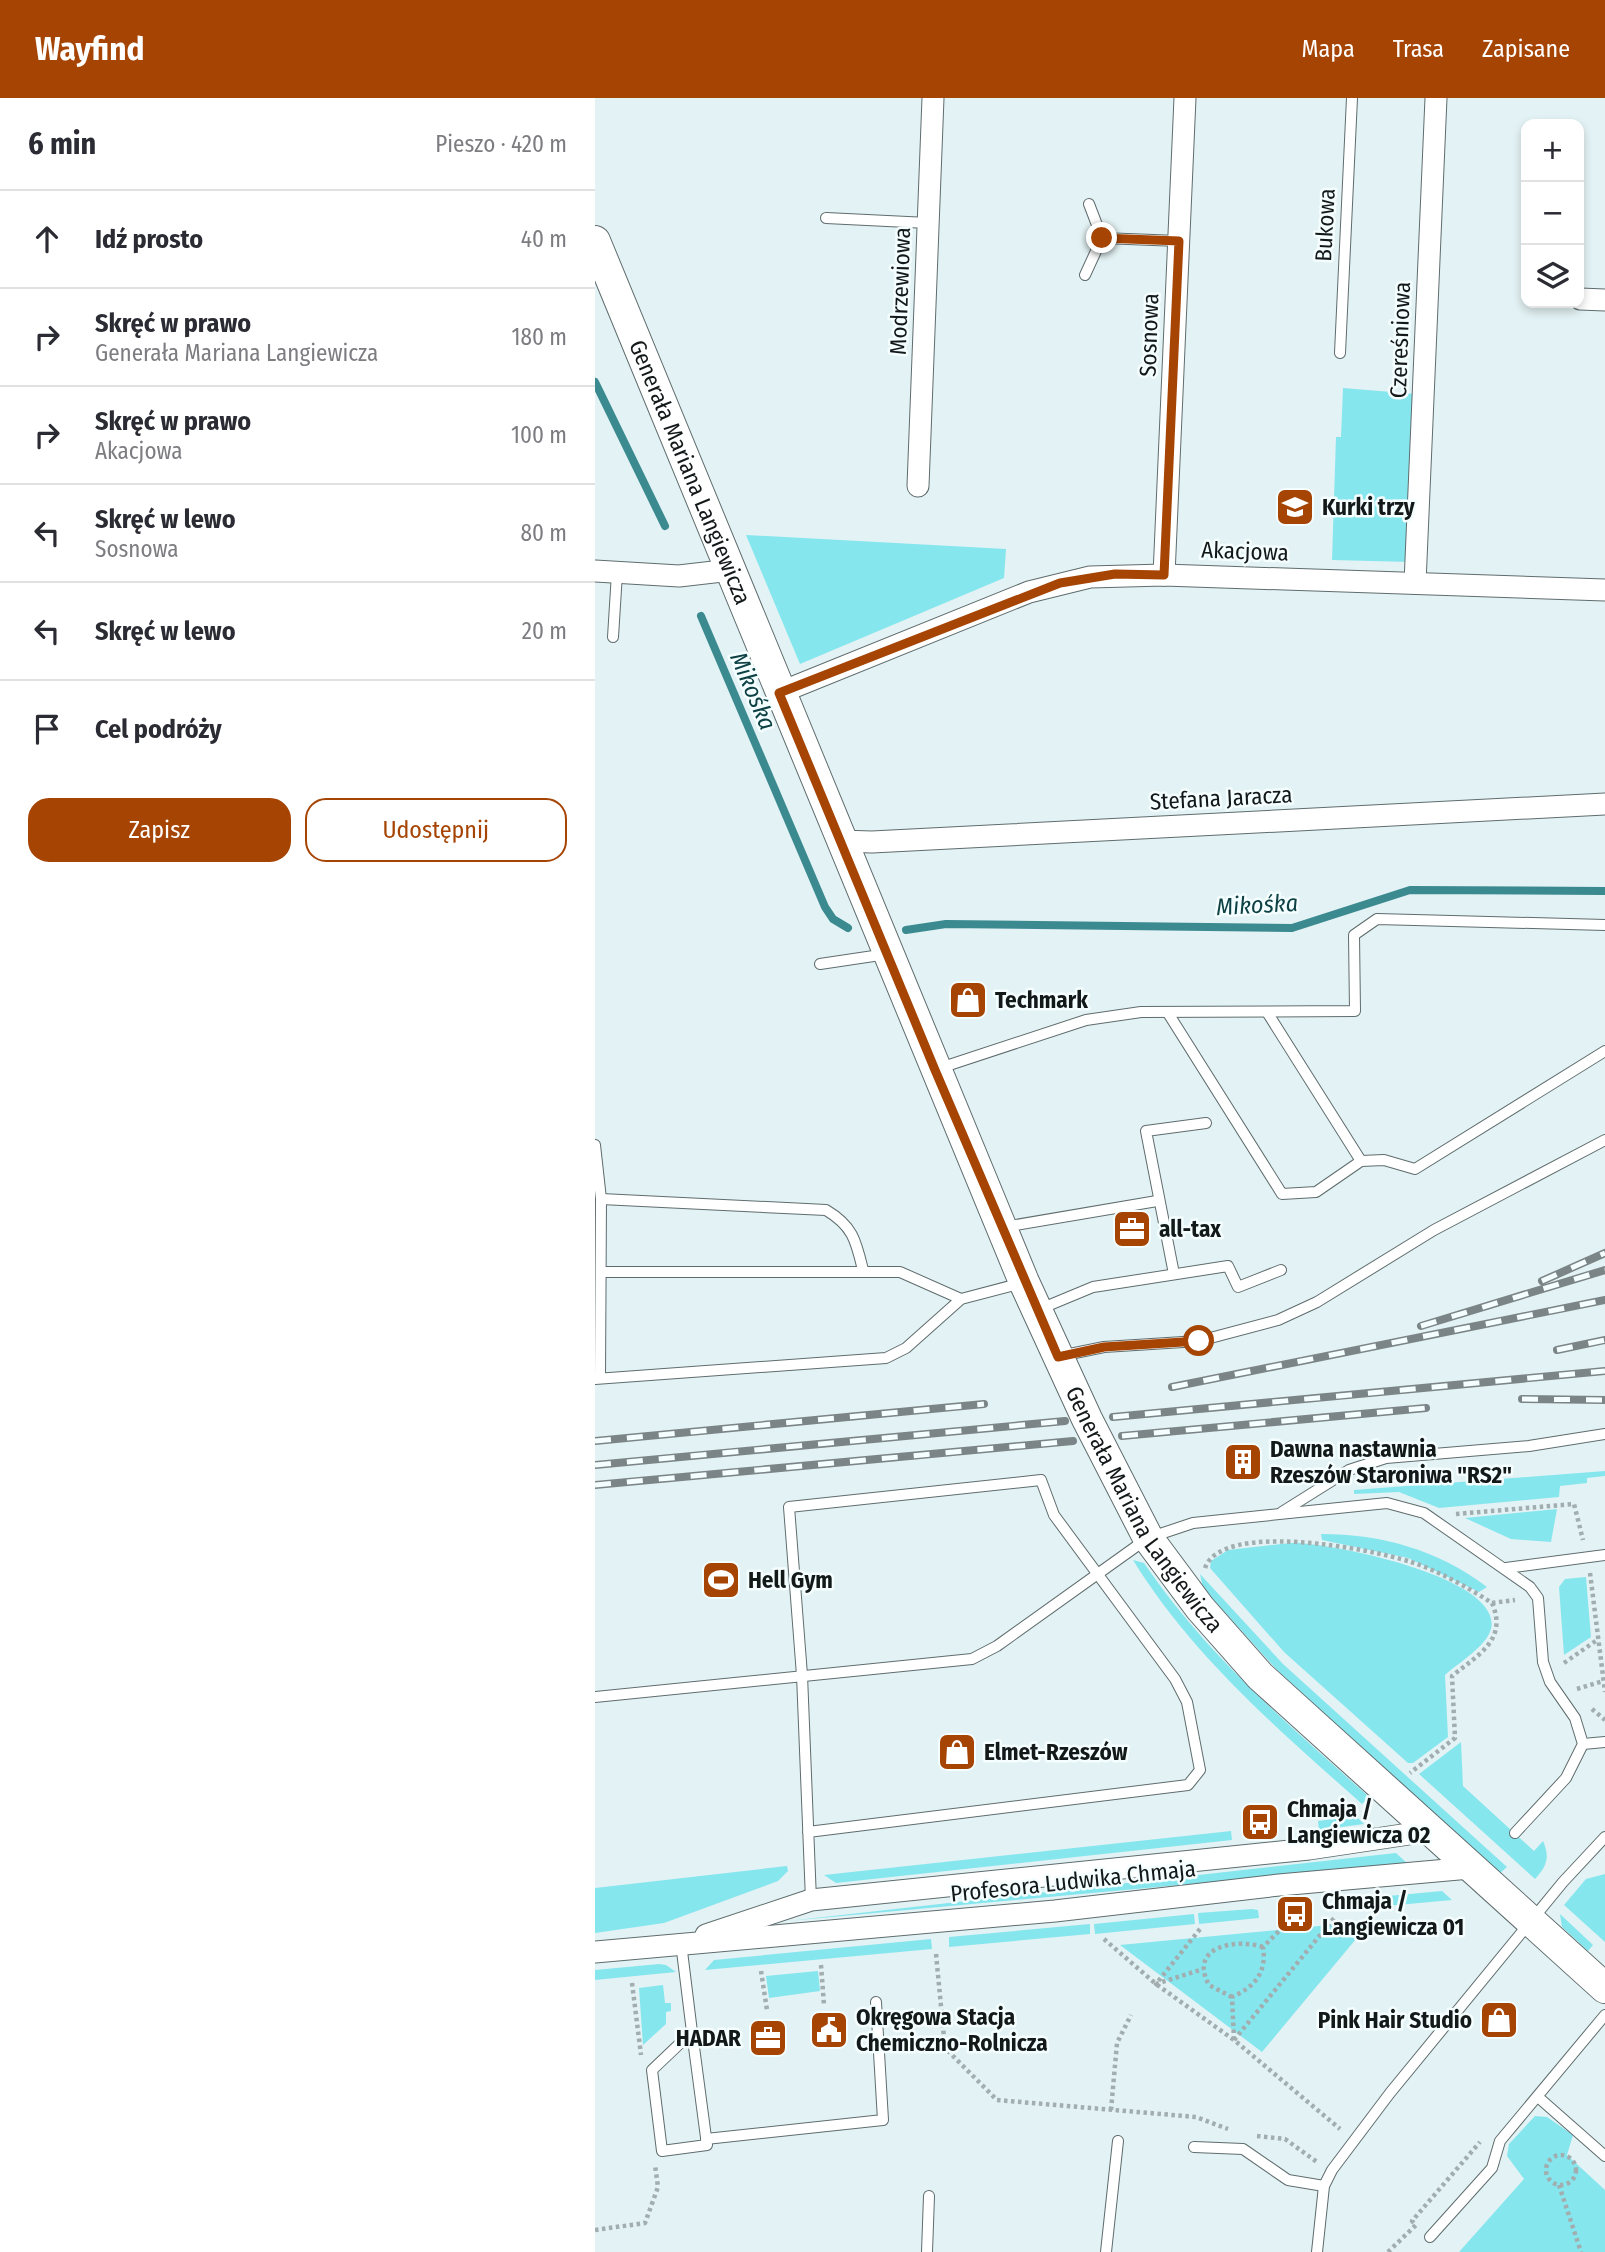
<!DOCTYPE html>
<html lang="pl">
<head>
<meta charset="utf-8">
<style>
  body { margin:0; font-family:"Fira Sans Condensed",sans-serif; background:#f2f2f3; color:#2b2b33 }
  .controls { position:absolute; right:21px; top:21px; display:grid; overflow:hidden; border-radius:14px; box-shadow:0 4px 10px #0003 }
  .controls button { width:63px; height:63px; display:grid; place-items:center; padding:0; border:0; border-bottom:2px solid #e1e1e2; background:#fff; color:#2b2b33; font:35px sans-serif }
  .stop { position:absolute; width:21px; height:21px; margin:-16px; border:5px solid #a64404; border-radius:50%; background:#fff }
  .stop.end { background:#a64404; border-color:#fff; box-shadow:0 2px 7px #0008 }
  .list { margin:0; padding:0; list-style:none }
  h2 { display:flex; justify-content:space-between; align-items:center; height:91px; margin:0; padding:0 28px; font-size:30px }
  h2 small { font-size:23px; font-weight:400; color:#7c7c81 }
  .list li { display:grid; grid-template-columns:46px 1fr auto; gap:21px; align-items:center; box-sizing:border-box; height:98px; padding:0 28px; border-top:2px solid #e1e1e2 }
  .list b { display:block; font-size:26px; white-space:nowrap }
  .list p { margin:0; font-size:23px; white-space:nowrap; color:#7c7c81 }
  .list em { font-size:23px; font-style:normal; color:#7c7c81 }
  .actions { display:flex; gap:14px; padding:21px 28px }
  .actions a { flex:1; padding:16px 0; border:2px solid #a64404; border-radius:21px; text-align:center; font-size:24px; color:#a64404 }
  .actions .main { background:#a64404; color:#fff }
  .icon { flex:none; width:38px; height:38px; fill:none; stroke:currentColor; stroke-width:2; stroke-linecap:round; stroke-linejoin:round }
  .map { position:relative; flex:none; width:1010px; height:2154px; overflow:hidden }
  header { display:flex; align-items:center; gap:42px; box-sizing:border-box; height:98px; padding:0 35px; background:#a64404; color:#fff }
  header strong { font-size:33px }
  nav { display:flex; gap:38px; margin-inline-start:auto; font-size:24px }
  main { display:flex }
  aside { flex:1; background:#fff }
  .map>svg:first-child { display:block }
  .green { fill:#86e6ee }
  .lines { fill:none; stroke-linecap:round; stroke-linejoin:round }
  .stream { stroke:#3b8a90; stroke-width:8 }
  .lane-casing { stroke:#5f6c6d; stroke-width:12 }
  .street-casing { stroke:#5f6c6d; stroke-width:23 }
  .secondary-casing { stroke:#5f6c6d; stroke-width:32 }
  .path { stroke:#a1adaf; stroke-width:4.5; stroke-dasharray:3.5 3.5; stroke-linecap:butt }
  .lane { stroke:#fff; stroke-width:10 }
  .street { stroke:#fff; stroke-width:21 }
  .secondary { stroke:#fff; stroke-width:30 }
  .rail-casing { stroke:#7b8587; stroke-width:8 }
  .rail { stroke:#f5feff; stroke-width:5; stroke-dasharray:16; stroke-linecap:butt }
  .route { stroke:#a64404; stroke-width:9 }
  .labels { text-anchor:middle; stroke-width:5; stroke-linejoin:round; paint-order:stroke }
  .street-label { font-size:23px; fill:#131819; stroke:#f5feff }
  .poi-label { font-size:23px; font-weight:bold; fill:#131819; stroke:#f5feff; text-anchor:start }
  .water-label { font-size:24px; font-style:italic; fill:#0d4144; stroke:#f5feff }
</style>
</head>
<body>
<header>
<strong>Wayfind</strong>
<nav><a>Mapa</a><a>Trasa</a><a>Zapisane</a></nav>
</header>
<main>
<aside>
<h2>6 min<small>Pieszo · 420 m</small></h2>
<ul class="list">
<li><svg class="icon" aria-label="ahead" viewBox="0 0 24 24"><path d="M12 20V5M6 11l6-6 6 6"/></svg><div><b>Idź prosto</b></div><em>40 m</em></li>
<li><svg class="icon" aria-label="right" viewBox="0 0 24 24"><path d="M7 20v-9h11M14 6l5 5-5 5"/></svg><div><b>Skręć w prawo</b><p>Generała Mariana Langiewicza</p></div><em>180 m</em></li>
<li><svg class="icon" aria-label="right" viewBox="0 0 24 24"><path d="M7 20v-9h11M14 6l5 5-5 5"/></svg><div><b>Skręć w prawo</b><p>Akacjowa</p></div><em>100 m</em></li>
<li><svg class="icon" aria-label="left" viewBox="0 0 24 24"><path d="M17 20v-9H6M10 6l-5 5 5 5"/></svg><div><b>Skręć w lewo</b><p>Sosnowa</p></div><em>80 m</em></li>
<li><svg class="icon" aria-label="left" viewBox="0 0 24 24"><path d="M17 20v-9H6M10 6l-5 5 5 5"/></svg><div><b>Skręć w lewo</b></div><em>20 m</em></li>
<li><svg class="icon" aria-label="arrive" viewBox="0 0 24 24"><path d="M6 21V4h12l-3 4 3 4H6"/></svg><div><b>Cel podróży</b></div></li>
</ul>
<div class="actions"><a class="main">Zapisz</a><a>Udostępnij</a></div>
</aside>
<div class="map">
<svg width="1010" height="2154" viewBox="0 0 1010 2154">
  <rect width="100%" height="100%" fill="#e3f2f4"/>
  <g class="green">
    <polygon points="748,290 821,296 816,464 737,462 741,339 746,339"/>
    <polygon points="151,437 411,451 409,480 205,566"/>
    <polygon points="1010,1373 1010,1378 992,1380 992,1385 965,1388 964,1399 844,1410 804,1394 759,1396 759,1392"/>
    <polygon points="962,1411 956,1444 916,1441 870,1420"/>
    <path d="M726,1436C787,1436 843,1452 892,1489L884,1494L813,1460L727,1442Z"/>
    <path d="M696,1445C733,1444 909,1479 896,1531C891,1549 863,1565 850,1577L853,1639L818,1665H813L689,1554L615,1470L616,1463L633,1452Z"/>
    <path d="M538,1462L549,1465C610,1555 691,1625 772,1697L773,1700L767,1706C684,1632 597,1558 538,1462Z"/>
    <polygon points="605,1476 688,1566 912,1769 905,1775 682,1572 608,1490"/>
    <polygon points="991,1479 996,1539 969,1557 964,1489 970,1481"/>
    <path d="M866,1644L868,1688L939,1753L948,1743C955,1759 952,1768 940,1781L824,1676Z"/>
    <polygon points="761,1718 769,1726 724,1732 723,1723"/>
    <polygon points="636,1733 637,1742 241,1785 229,1777"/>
    <polygon points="801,1755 813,1766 193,1823"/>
    <polygon points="192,1768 193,1773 183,1783 69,1825 0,1835 0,1790"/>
    <polygon points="1010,1776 1010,1844 969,1807 991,1781"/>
    <polygon points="847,1793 857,1802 737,1813 739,1803"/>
    <polygon points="657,1811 663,1812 664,1820 604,1826 603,1815"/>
    <polygon points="599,1816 600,1826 500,1836 499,1826"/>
    <polygon points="965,1816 998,1847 993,1853 967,1829"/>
    <polygon points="776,1823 667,1954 525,1847"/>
    <polygon points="495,1826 495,1836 354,1849 354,1839"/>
    <polygon points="336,1841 337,1851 110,1872 119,1862"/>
    <polygon points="64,1866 71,1867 81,1874 0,1882 0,1872"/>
    <polygon points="223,1873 225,1893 174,1900 171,1878"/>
    <polygon points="68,1887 70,1905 76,1905 76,1913 71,1914 71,1926 48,1947 44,1890"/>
    <polygon points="940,2018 952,2019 978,2037 972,2057 1010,2092 1010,2154 864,2154 929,2081 912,2058 914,2046"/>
  </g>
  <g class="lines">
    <g class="stream">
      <polyline points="0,284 70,428"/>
      <polyline points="106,518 230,809 238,821 253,830"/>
      <polyline points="311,832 351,826 697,830 815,792 1010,793"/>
    </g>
    <defs>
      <g id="lane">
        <polyline points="231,120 333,125"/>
        <polyline points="507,140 584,143"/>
        <polyline points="490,177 507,140 494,106"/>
        <polyline points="745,255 757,0"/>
        <polyline points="18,539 22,475"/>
        <polyline points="225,866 292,856"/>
        <polyline points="573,915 687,1096 721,1094 766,1063 672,914"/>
        <polyline points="345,970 491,922 546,914 760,913 759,837 782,821 1010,827"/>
        <polyline points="0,1047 6,1101 5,1280"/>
        <polyline points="766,1063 789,1062 820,1071 1010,953"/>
        <path d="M6,1101L231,1112C258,1128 261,1143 268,1172"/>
        <polyline points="409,1129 562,1103"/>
        <polyline points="6,1174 305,1174 366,1201"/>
        <polyline points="579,1176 551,1033 611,1025"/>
        <polyline points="445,1211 498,1189 633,1168 643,1189 686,1172"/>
        <polyline points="465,1258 509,1249 604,1243 683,1222 722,1204 839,1132 1010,1042"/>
        <polyline points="0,1281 291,1260 311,1250 366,1201 427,1185"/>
        <polyline points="687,1414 754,1372 791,1360 934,1348 1010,1336"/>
        <polyline points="911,1470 1010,1457"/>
        <polyline points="0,1599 377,1561 402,1548 553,1440 598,1425 792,1405 829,1415 935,1489 943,1500 948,1564 955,1584 980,1620 988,1646 971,1680 920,1735"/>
        <polyline points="988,1646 1010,1644"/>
        <polyline points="213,1734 593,1687 605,1672 592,1604 580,1581 459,1417 446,1382 194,1409 207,1577 216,1802"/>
        <polyline points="86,1845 97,1934 57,1972 67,2053 112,2047 97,1934"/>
        <polyline points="943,1999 1010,2058"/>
        <polyline points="111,2041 288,2022 281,1904"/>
        <polyline points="599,2049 648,2051 693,2082 729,2088"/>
        <polyline points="835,2139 897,2070 905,2043 1010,1917"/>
        <polyline points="332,2154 334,2098"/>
        <polyline points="511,2154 523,2043"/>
        <polyline points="722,2154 729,2088 737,2072 795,1995 968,1784 1010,1739"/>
      </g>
      <g id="street">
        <polyline points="985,201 1010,202"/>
        <polyline points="323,388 338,0"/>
        <polyline points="0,473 84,478 136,472"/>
        <polyline points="569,477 590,0"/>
        <polyline points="820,485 841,0"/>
        <polyline points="184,595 434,494 495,479 569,477 1010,492"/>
        <polyline points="245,743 277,744 1010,706"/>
        <polyline points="111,1837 216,1802 714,1751 834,1733"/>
        <polyline points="0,1854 460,1813 684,1787 875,1770"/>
      </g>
      <g id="secondary">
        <path id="s1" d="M0,143L429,1184L492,1321L553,1440L605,1510L665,1578L1010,1890"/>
      </g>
    </defs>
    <use href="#lane" class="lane-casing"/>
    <use href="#street" class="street-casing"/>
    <use href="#secondary" class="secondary-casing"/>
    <g class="path">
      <polyline points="861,1416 979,1406 988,1442"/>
      <path d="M610,1470C627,1422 777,1451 816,1464C844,1473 872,1489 897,1505C913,1542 883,1557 857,1578L860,1640L815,1675"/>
      <polyline points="995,1475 1010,1594"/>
      <polyline points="897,1505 920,1502"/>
      <polyline points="969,1565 1002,1542"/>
      <polyline points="982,1591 1008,1583"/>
      <polyline points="997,1611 1010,1622"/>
      <polyline points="605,1831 561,1886 608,1871"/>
      <polyline points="509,1841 561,1886 639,1942 745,2031"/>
      <polyline points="341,1856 350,1950 402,2002 601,2019 633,2031"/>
      <polyline points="226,1867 229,1907"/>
      <polyline points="166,1873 172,1912"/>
      <polyline points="37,1885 46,1957"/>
      <path d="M637,1899L614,1887C593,1849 640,1840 668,1849"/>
      <polyline points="639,1942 740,1819"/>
      <path d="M639,1942L637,1899C660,1889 672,1874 668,1849L694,1823"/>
      <polyline points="516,2012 522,1945 536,1917"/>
      <polyline points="662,2038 690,2041 722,2064"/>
      <circle cx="966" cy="2072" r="15"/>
      <polyline points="964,2087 986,2154"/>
      <polyline points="0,2132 50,2125 63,2089 60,2067"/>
      <polyline points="793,2154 821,2127 817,2123 885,2044"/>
    </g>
    <use href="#lane" class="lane"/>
    <use href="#street" class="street"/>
    <use href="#secondary" class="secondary"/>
    <defs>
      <g id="rail">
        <polyline points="947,1183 1010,1155"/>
        <polyline points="826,1228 1010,1172"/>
        <polyline points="962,1252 1010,1242"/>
        <polyline points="577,1289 1010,1202"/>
        <polyline points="927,1301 1010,1302"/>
        <polyline points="518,1319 1010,1273"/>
        <polyline points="527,1338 831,1310"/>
        <polyline points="0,1343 389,1306"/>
        <polyline points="0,1367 470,1323"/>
        <polyline points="0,1387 478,1343"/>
      </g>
    </defs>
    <use href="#rail" class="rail-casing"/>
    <use href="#rail" class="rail"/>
  </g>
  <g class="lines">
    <polyline class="route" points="507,140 584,143 569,477 520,476 465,485 184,595 340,972 463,1259 509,1249 604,1243"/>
  </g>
  <defs>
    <symbol id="school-square" viewBox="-11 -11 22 22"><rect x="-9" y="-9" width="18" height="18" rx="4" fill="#a64404" stroke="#f5feff"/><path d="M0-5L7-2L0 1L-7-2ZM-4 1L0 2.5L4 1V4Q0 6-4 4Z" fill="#fff"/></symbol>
    <symbol id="shop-square" viewBox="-11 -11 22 22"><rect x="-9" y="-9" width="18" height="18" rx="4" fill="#a64404" stroke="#f5feff"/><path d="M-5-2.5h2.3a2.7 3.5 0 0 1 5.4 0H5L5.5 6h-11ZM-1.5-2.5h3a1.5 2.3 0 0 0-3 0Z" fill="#fff"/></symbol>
    <symbol id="office-square" viewBox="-11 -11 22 22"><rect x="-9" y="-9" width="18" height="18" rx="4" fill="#a64404" stroke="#f5feff"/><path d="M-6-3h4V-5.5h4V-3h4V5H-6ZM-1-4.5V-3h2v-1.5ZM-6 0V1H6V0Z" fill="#fff"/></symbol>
    <symbol id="building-square" viewBox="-11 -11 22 22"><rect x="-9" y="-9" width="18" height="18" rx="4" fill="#a64404" stroke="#f5feff"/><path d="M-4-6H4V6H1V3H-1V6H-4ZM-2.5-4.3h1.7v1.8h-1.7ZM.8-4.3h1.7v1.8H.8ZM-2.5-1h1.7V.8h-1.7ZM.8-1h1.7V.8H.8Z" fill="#fff"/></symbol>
    <symbol id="stadium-square" viewBox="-11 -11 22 22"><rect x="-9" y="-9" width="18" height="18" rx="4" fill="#a64404" stroke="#f5feff"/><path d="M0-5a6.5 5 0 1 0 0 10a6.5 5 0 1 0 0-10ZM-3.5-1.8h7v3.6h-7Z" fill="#fff"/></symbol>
    <symbol id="bus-square" viewBox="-11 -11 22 22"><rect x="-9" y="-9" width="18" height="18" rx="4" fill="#a64404" stroke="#f5feff"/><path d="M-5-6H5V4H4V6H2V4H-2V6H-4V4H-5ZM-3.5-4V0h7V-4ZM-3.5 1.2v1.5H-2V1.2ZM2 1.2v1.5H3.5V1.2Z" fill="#fff"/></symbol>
    <symbol id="civic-square" viewBox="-11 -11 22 22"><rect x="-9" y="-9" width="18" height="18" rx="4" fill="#a64404" stroke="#f5feff"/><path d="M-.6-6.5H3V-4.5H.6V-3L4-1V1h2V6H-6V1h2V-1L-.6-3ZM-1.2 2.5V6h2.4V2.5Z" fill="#fff"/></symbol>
  </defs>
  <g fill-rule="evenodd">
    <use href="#school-square" x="678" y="387" width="44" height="44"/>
    <use href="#shop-square" x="351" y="880" width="44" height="44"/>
    <use href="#office-square" x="515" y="1109" width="44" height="44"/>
    <use href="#building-square" x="626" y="1342" width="44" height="44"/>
    <use href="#stadium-square" x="104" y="1460" width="44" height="44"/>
    <use href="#shop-square" x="340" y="1632" width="44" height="44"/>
    <use href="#bus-square" x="643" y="1702" width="44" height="44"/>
    <use href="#bus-square" x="678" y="1794" width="44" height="44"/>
    <use href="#shop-square" x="882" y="1900" width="44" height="44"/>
    <use href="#civic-square" x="212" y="1910" width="44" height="44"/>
    <use href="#office-square" x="151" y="1918" width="44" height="44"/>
  </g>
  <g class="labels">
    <g class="street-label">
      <text transform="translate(730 127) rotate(-87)" y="8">Bukowa</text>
      <text transform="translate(305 193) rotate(-88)" y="8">Modrzewiowa</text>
      <text transform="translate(554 237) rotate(-88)" y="8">Sosnowa</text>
      <text transform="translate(805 242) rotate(-88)" y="8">Czereśniowa</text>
      <text dy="8" stroke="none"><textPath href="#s1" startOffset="250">Generała Mariana Langiewicza</textPath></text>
      <text transform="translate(650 453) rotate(2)" y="8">Akacjowa</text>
      <text transform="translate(626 700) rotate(-3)" y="8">Stefana Jaracza</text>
      <text dy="8" stroke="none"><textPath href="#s1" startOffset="1384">Generała Mariana Langiewicza</textPath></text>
      <text transform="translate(478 1783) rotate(-6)" y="8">Profesora Ludwika Chmaja</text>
    </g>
    <g class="poi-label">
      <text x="727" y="417">Kurki trzy</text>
      <text x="400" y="910">Techmark</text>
      <text x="564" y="1139">all-tax</text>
      <text x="675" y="1359">Dawna nastawnia<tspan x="675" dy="26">Rzeszów Staroniwa "RS2"</tspan></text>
      <text x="153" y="1490">Hell Gym</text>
      <text x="389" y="1662">Elmet-Rzeszów</text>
      <text x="692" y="1719">Chmaja /<tspan x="692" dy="26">Langiewicza 02</tspan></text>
      <text x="727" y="1811">Chmaja /<tspan x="727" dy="26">Langiewicza 01</tspan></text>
      <text x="261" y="1927">Okręgowa Stacja<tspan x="261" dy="26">Chemiczno-Rolnicza</tspan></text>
      <text x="877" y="1930" text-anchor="end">Pink Hair Studio</text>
      <text x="146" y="1948" text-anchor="end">HADAR</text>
    </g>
    <g class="water-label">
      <text transform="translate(158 593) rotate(67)" y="8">Mikośka</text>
      <text transform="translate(662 807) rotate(-3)" y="8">Mikośka</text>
    </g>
  </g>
</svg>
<div class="controls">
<button>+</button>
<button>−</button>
<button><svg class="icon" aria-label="layers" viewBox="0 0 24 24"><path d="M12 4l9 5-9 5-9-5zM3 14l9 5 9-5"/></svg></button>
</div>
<div class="stop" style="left:604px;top:1243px"></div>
<div class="stop end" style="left:507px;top:140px"></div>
</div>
</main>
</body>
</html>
